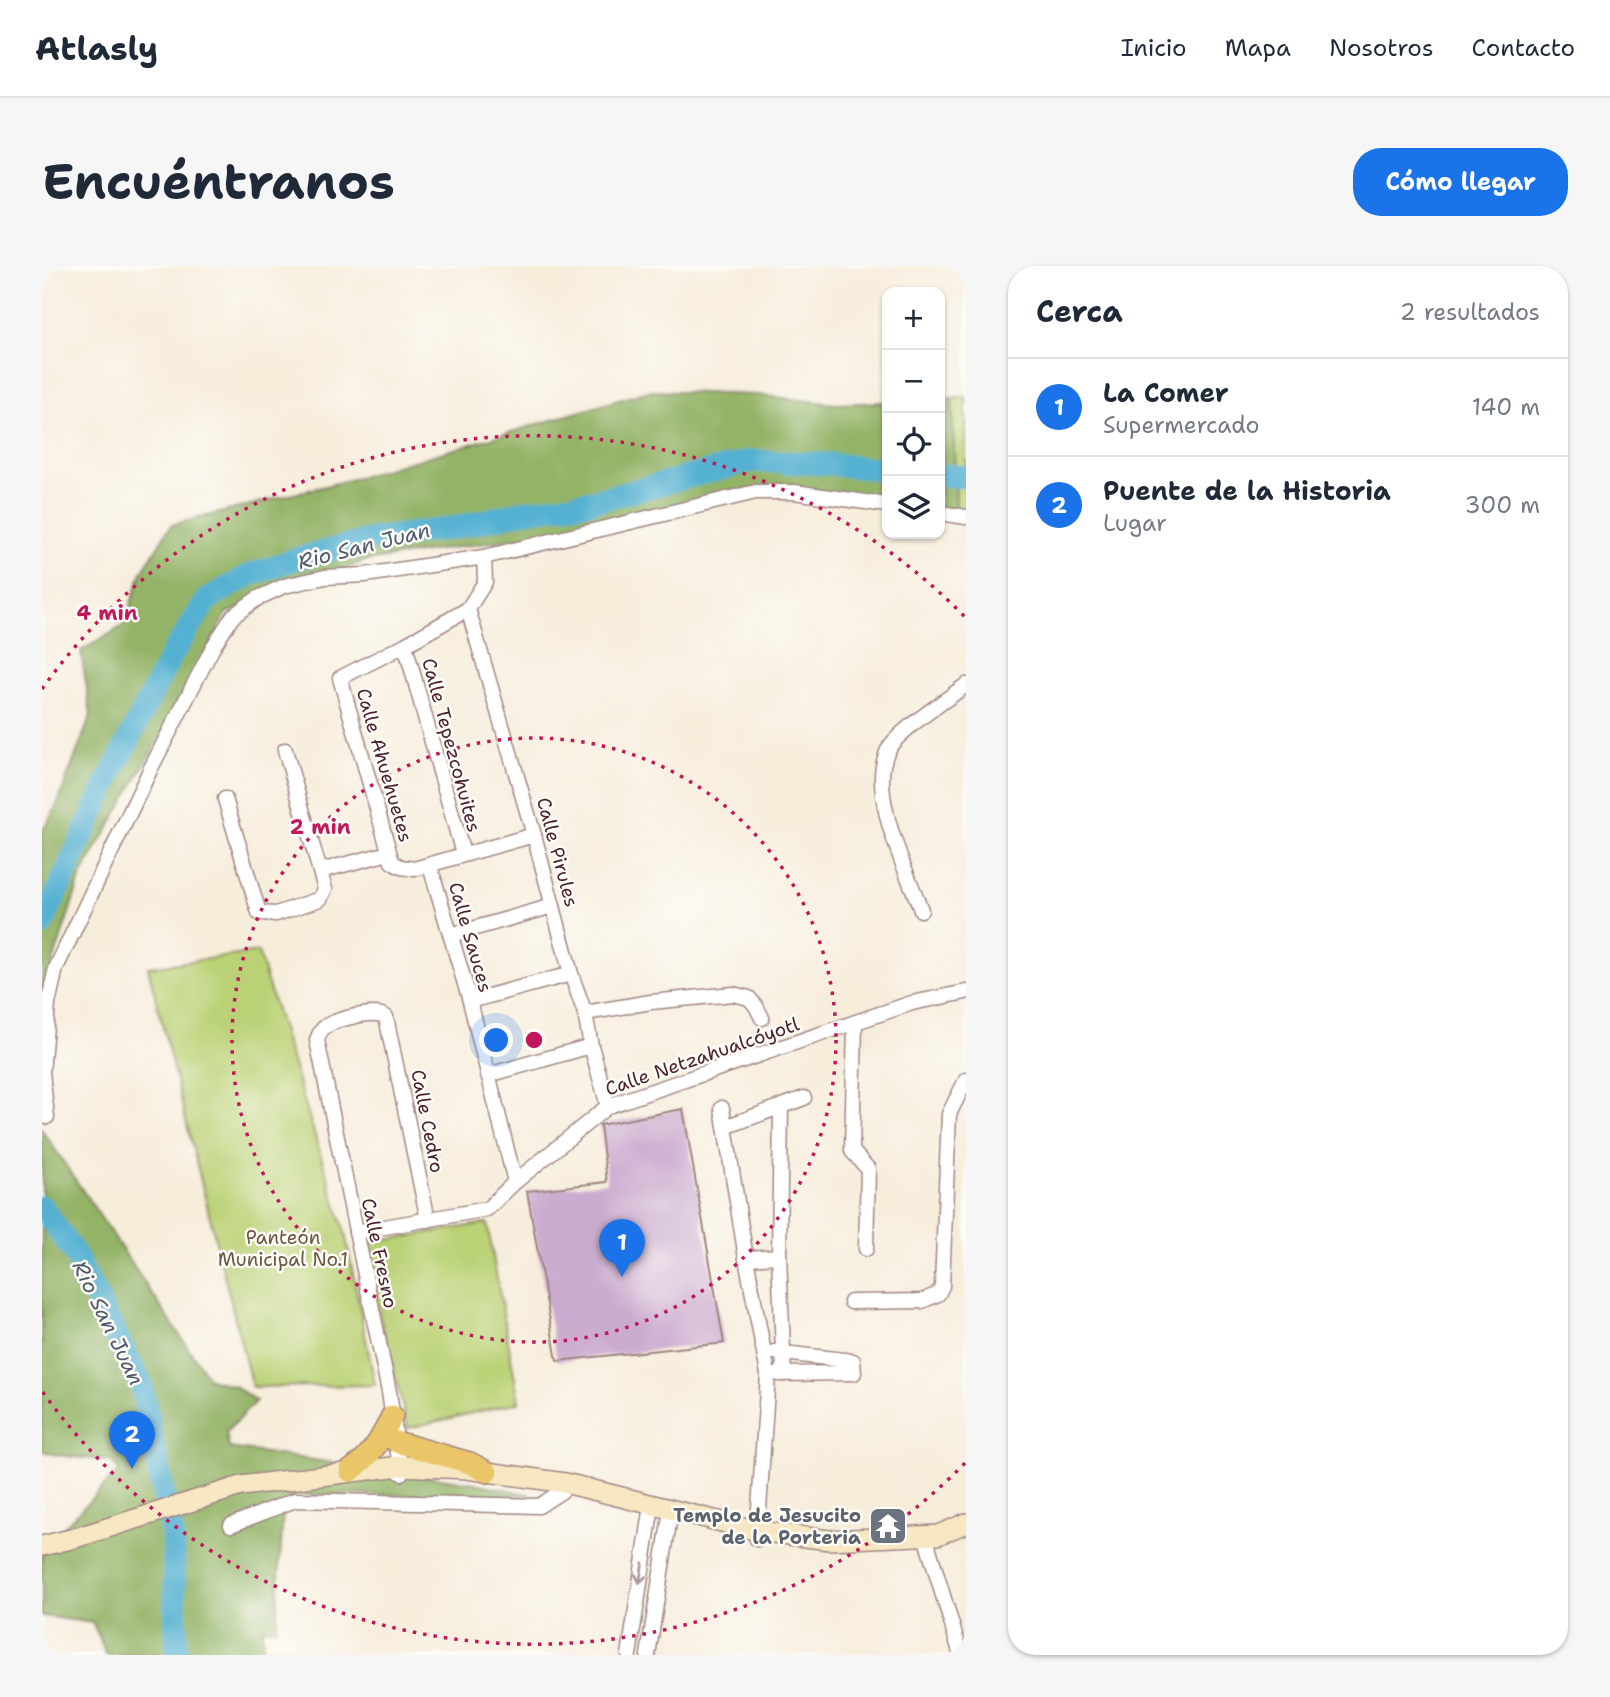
<!DOCTYPE html>
<html lang="es">
<head>
<meta charset="utf-8">
<style>
  body { margin:0; font-family:"Shantell Sans",sans-serif; background:#f6f6f7; color:#1f2937 }
  .controls { position:absolute; right:21px; top:21px; display:grid; overflow:hidden; border-radius:14px; box-shadow:0 2px 5px #0004 }
  .controls button { width:63px; height:63px; display:grid; place-items:center; padding:0; border:0; border-bottom:2px solid #e0e1e3; background:#fff; color:#1f2937; font:35px sans-serif }
  .you { position:absolute; left:455px; top:775px; width:24px; height:24px; margin:-18px; border:5px solid #fff; border-radius:50%; background:#1a73e8; box-shadow:0 0 0 10px #1a73e833 }
  .badge { display:grid; place-items:center; width:46px; height:46px; border-radius:50%; background:#1a73e8; color:#fff; font-size:23px; font-weight:700 }
  .pin { position:absolute; translate:-50% -58px; filter:drop-shadow(0 2px 4px #0008) }
  .pin::after { content:''; position:absolute; top:37px; width:24px; height:21px; background:inherit; clip-path:polygon(0 0,100% 0,50% 100%) }
  .list { margin:0; padding:0; list-style:none }
  h2 { display:flex; justify-content:space-between; align-items:center; height:91px; margin:0; padding:0 28px; font-size:30px }
  h2 small { font-size:23px; font-weight:400; color:#747a83 }
  .list li { display:grid; grid-template-columns:46px 1fr auto; gap:21px; align-items:center; box-sizing:border-box; height:98px; padding:0 28px; border-top:2px solid #e0e1e3 }
  .list b { display:block; font-size:26px; white-space:nowrap }
  .list p { margin:0; font-size:23px; white-space:nowrap; color:#747a83 }
  .list em { font-size:23px; font-style:normal; color:#747a83 }
  .icon { flex:none; width:38px; height:38px; fill:none; stroke:currentColor; stroke-width:2; stroke-linecap:round; stroke-linejoin:round }
  .map { position:relative; flex:none; width:924px; height:1389px; overflow:hidden; border-radius:28px }
  header { display:flex; align-items:center; gap:42px; box-sizing:border-box; height:98px; padding:0 35px; background:#fff; border-bottom:2px solid #e0e1e3 }
  header strong { font-size:33px }
  nav { display:flex; gap:38px; margin-inline-start:auto; font-size:24px }
  .intro { display:flex; align-items:center; justify-content:space-between; box-sizing:border-box; height:168px; padding:0 42px }
  h1 { margin:0; font-size:49px }
  .button { padding:18px 32px; border-radius:28px; background:#1a73e8; color:#fff; font-size:24px; font-weight:700 }
  main { display:flex; gap:42px; padding:0 42px }
  aside { flex:1; background:#fff; border-radius:28px; box-shadow:0 2px 5px #0004 }
  .map>svg:first-child { display:block }
  .green { fill:#bad175; stroke:#827850; stroke-width:2 }
  .forest { fill:#93b366; stroke:#6e6948; stroke-width:2 }
  .lines { fill:none; stroke-linecap:round; stroke-linejoin:round }
  .river { stroke:#54b1d2; stroke-width:23 }
  .building { fill:#cbabcf }
  .street-casing { stroke:#a08683; stroke-width:17 }
  .secondary-casing { stroke:#a08683; stroke-width:22 }
  .primary-casing { stroke:#a08683; stroke-width:24 }
  .street { stroke:#fff; stroke-width:14 }
  .secondary { stroke:#f7e8c3; stroke-width:19 }
  .primary { stroke:#ebc669; stroke-width:21 }
  .oneway { stroke:#ae9aa0 }
  .ring { fill:none; stroke:#c2185b; stroke-width:3.5; stroke-dasharray:3.5 7 }
  .labels { text-anchor:middle; stroke-width:5; stroke-linejoin:round; paint-order:stroke }
  .street-label { font-size:19px; fill:#4a1f2b; stroke:#fdfcf7 }
  .park-label { font-size:19px; fill:#6c5441; stroke:#fdfcf7 }
  .worship-label { font-size:19px; font-weight:bold; fill:#5b616d; stroke:#fdfcf7; text-anchor:end }
  .water-label { font-size:21px; font-style:italic; fill:#4e596e; stroke:#fdfcf7 }
  .centre { fill:#c2185b; stroke:#fdfcf7; stroke-width:3.5 }
  .ring-label { font-size:21px; text-anchor:middle; font-weight:bold; fill:#c2185b; stroke:#fdfcf7; stroke-width:5; stroke-linejoin:round; paint-order:stroke }
</style>
</head>
<body>
<header>
<strong>Atlasly</strong>
<nav><a>Inicio</a><a>Mapa</a><a>Nosotros</a><a>Contacto</a></nav>
</header>
<div class="intro"><h1>Encuéntranos</h1><a class="button">Cómo llegar</a></div>
<main>
<div class="map">
<svg width="924" height="1389" viewBox="0 0 924 1389">
  <rect width="100%" height="100%" fill="#fdfcf7"/>
  <filter id="ink" filterUnits="userSpaceOnUse"><feTurbulence type="fractalNoise" baseFrequency=".0143" numOctaves="2"/><feDisplacementMap in="SourceGraphic" scale="14" xChannelSelector="R" yChannelSelector="G"/><feConvolveMatrix kernelMatrix="1 2 1 2 8 2 1 2 1" color-interpolation-filters="sRGB"/></filter>
  <filter id="wash" filterUnits="userSpaceOnUse"><feTurbulence type="fractalNoise" baseFrequency=".00686" numOctaves="4" result="noise"/><feDisplacementMap in="SourceGraphic" scale="28" xChannelSelector="R" yChannelSelector="G"/><feGaussianBlur stdDeviation="1.57" result="paint"/><feColorMatrix in="noise" values="0 0 0 0 0 0 0 0 0 0 0 0 0 0 0 0 0 1.4 0 .05"/><feComposite in="paint" operator="in"/></filter>
  <g filter="url(#wash)">
    <rect width="100%" height="100%" fill="#f7eddb"/>
    <g class="green">
      <polygon points="924,131 924,246 914,245 910,133"/>
      <polygon points="216,686 303,967 333,1119 210,1121 106,701"/>
      <polygon points="445,957 477,1136 366,1162 320,978"/>
    </g>
    <g class="forest">
      <polygon points="607,125 715,129 793,138 845,136 845,237 730,220 504,268 323,295 185,347 125,459 39,610 0,730 0,566 15,539 49,449 39,385 81,360 100,306 129,259 311,213"/>
      <polygon points="910,133 914,245 898,243 898,134"/>
      <polygon points="0,864 167,1113 192,1120 214,1135 184,1166 187,1182 433,1217 489,1229 252,1229 241,1245 234,1363 220,1361 221,1389 64,1389 51,1357 0,1350 0,1278 11,1272 77,1205 69,1195 15,1189 0,1185"/>
    </g>
    <g class="lines">
      <g class="river">
        <polyline points="898,209 924,211"/>
        <polyline points="0,659 64,519 129,390 166,333 206,310 250,294 332,273 412,262 484,245 552,235 709,195 787,198 845,204"/>
        <polyline points="0,941 32,987 99,1118 131,1273 135,1389"/>
      </g>
    </g>
    <g id="blocks">
      <polygon class="building" points="641,843 682,1077 515,1095 485,925 565,916 558,859"/>
    </g>
  </g>
  <g filter="url(#ink)">
    <use href="#blocks" fill-opacity="0" stroke="#a08683" stroke-width="2"/>
    <g class="lines">
      <defs>
        <g id="street">
          <polyline points="898,247 924,251"/>
          <polyline points="426,343 492,569 529,708 543,747 549,780 566,840"/>
          <polyline points="426,343 363,379 298,412 350,596 359,601 372,603 492,569"/>
          <polyline points="426,343 443,316 442,291 714,226 752,226 845,239"/>
          <polyline points="363,379 421,588"/>
          <polyline points="183,533 217,647 234,648 278,633 283,623 243,484"/>
          <polyline points="388,600 428,735 473,916"/>
          <polyline points="278,605 347,587"/>
          <path d="M879,644C864,603 825,526 846,484C854,466 906,433 924,419"/>
          <polyline points="409,669 511,640"/>
          <polyline points="428,735 529,708"/>
          <polyline points="543,747 609,736 691,728 707,732 714,740 720,752"/>
          <polyline points="813,757 810,885 826,903 824,983"/>
          <polyline points="446,809 549,780"/>
          <polyline points="739,841 737,990 742,1108"/>
          <polyline points="680,842 704,992 726,1108 715,1273"/>
          <polyline points="5,851 0,806 6,738 14,702 108,504 171,381 191,350 216,332 242,320 283,311 323,309 442,291"/>
          <polyline points="683,861 762,832"/>
          <polyline points="314,966 445,943 473,916 566,840 870,737 924,726"/>
          <polyline points="704,992 737,990"/>
          <polyline points="809,1036 880,1035 896,1028 900,1020 907,848 924,814"/>
          <polyline points="732,1086 811,1095 812,1107 736,1108"/>
          <path d="M359,1207L347,1126L275,774C277,768 279,763 284,760C296,753 333,743 344,751L386,954"/>
          <polyline points="189,1259 253,1234 497,1240 520,1225 523,1217"/>
          <polyline points="883,1270 919,1389"/>
          <polyline points="587,1389 610,1239"/>
          <polyline points="606,1389 629,1244"/>
        </g>
        <polyline id="secondary" points="0,1280 33,1272 199,1220 358,1200 425,1203 523,1217 716,1265 787,1274 896,1269 924,1257"/>
        <g id="primary">
          <polyline points="354,1176 428,1197 445,1206"/>
          <path d="M308,1205C329,1191 340,1172 350,1150"/>
        </g>
      </defs>
      <use href="#street" class="street-casing"/>
      <use href="#secondary" class="secondary-casing"/>
      <use href="#primary" class="primary-casing"/>
      <use href="#street" class="street"/>
      <use href="#secondary" class="secondary"/>
      <use href="#primary" class="primary"/>
    </g>
    <defs><path id="oneway-shaft" d="M-6 0H5M1.5-3L5.5 0L1.5 3" fill="none" stroke-width="1.6" stroke-linecap="round" stroke-linejoin="round" transform="scale(1.75)"/></defs>
    <use class="oneway" href="#oneway-shaft" transform="translate(599 1307) rotate(99)"/>
  </g>
  <g class="ring">
    <circle cx="492" cy="774" r="302"/>
    <path d="M923 1197A604 604 0 0 1 0 1125M0 423A604 604 0 0 1 923 351"/>
  </g>
  <defs>
    <symbol id="temple-square" viewBox="-11 -11 22 22"><rect x="-9" y="-9" width="18" height="18" rx="4" fill="#6b7280" stroke="#fdfcf7"/><path d="M0-6L5-2H3V0L6.5 2.5H4V6H1.5V3h-3V6H-4V2.5H-6.5L-3 0V-2H-5Z" fill="#fff"/></symbol>
  </defs>
  <g fill-rule="evenodd">
    <use href="#temple-square" x="824" y="1238" width="44" height="44"/>
  </g>
  <g class="labels">
    <g class="street-label">
      <text transform="translate(410 479) rotate(75)" y="7">Calle Tepezcohuites</text>
      <text transform="translate(343 499) rotate(74)" y="7">Calle Ahuehuetes</text>
      <text transform="translate(516 586) rotate(75)" y="7">Calle Pirules</text>
      <text transform="translate(429 671) rotate(74)" y="7">Calle Sauces</text>
      <text transform="translate(660 790) rotate(-19)" y="7">Calle Netzahualcóyotl</text>
      <text transform="translate(386 855) rotate(79)" y="7">Calle Cedro</text>
      <text transform="translate(338 987) rotate(78)" y="7">Calle Fresno</text>
    </g>
    <g class="park-label">
      <text x="241" y="978">Panteón<tspan x="241" dy="22">Municipal No.1</tspan></text>
    </g>
    <g class="worship-label">
      <text x="819" y="1256">Templo de Jesucito<tspan x="819" dy="22">de la Porteria</tspan></text>
    </g>
    <g class="water-label">
      <text transform="translate(322 280) rotate(-14)" y="7">Rio San Juan</text>
      <text transform="translate(66 1057) rotate(64)" y="7">Rio San Juan</text>
    </g>
  </g>
  <circle cx="492" cy="774" r="10" class="centre"/>
  <g class="ring-label">
    <text x="65" y="354">4 min</text>
    <text x="278" y="568">2 min</text>
  </g>
</svg>
<div class="controls">
<button>+</button>
<button>−</button>
<button><svg class="icon" aria-label="locate" viewBox="0 0 24 24"><circle cx="12" cy="12" r="6"/><path d="M12 2v4M12 18v4M2 12h4M18 12h4"/></svg></button>
<button><svg class="icon" aria-label="layers" viewBox="0 0 24 24"><path d="M12 4l9 5-9 5-9-5zM3 14l9 5 9-5"/></svg></button>
</div>
<div class="you"></div>
<div class="pin badge" style="left:580px;top:1011px">1</div>
<div class="pin badge" style="left:90px;top:1203px">2</div>
</div>
<aside>
<h2>Cerca<small>2 resultados</small></h2>
<ul class="list">
<li><span class="badge">1</span><div><b>La Comer</b><p>Supermercado</p></div><em>140 m</em></li>
<li><span class="badge">2</span><div><b>Puente de la Historia</b><p>Lugar</p></div><em>300 m</em></li>
</ul>
</aside>
</main>
</body>
</html>
